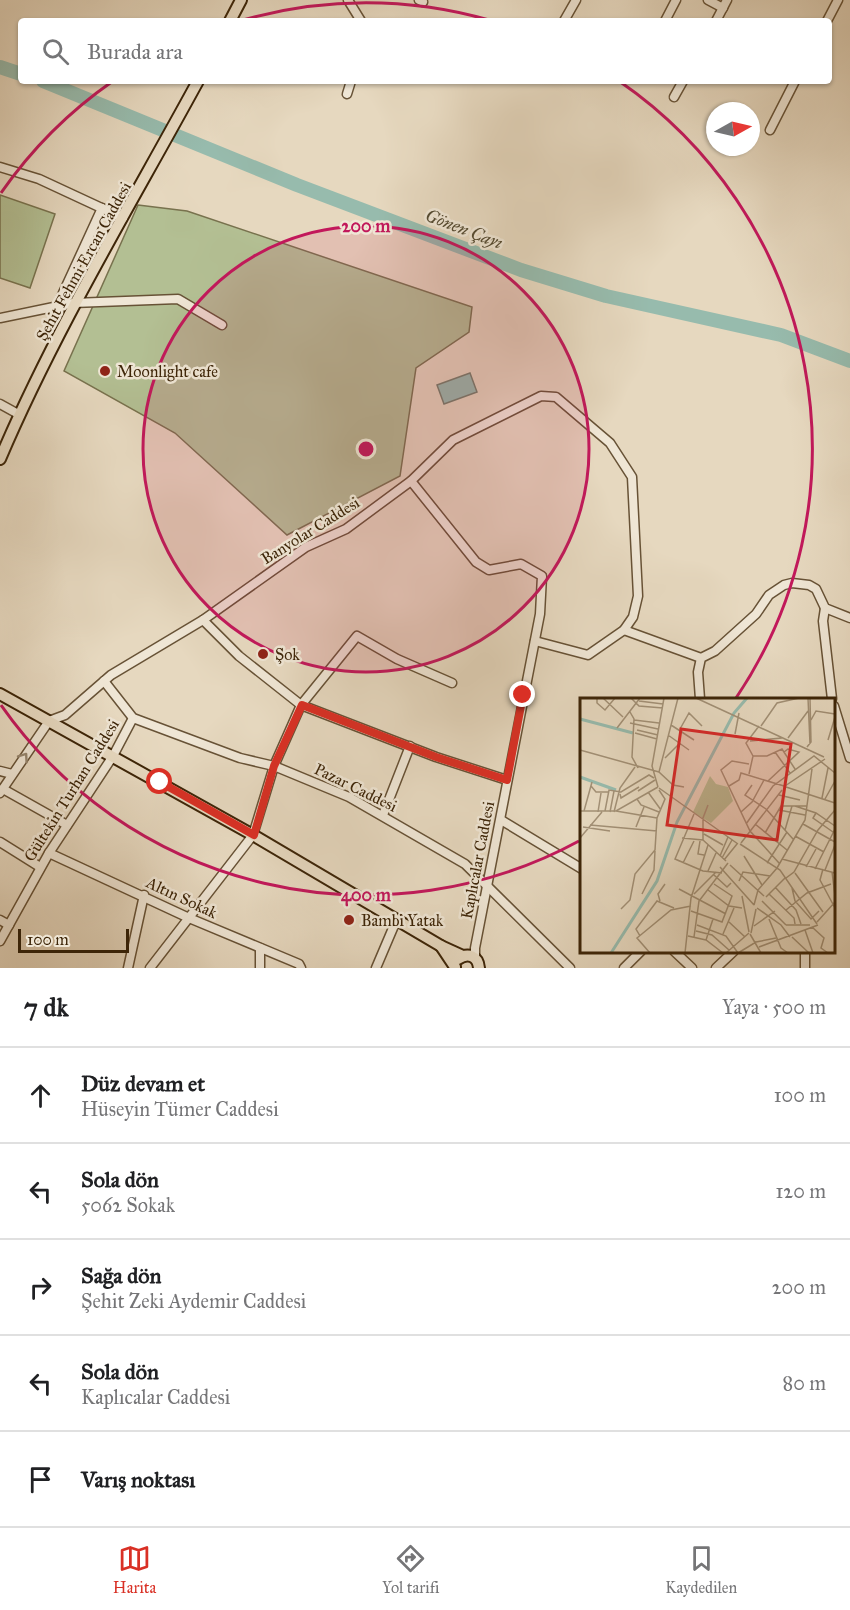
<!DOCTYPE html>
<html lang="tr">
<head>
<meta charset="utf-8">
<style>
  body { margin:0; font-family:"IM FELL Great Primer",serif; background:#f2f2f2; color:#202124 }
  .compass { position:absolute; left:706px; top:102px; width:54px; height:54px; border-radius:50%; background:#fff; box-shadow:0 2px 4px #0004; rotate:82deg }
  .scale { position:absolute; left:18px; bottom:15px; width:111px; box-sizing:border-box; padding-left:6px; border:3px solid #3d2508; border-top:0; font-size:16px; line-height:21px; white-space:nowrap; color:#3d2508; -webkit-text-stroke:4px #efe6d5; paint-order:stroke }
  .stop { position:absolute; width:18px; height:18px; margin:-14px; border:4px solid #d93025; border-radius:50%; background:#fff }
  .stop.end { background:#d93025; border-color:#fff; box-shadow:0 2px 6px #0008 }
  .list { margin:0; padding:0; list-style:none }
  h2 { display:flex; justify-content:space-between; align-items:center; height:78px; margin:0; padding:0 24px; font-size:26px }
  h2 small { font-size:20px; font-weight:400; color:#757577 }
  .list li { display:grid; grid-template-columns:39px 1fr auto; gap:18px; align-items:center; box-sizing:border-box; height:96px; padding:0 24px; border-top:2px solid #e0e0e0 }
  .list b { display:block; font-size:22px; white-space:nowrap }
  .list p { margin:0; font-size:20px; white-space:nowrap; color:#757577 }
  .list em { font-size:20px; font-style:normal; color:#757577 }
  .icon { flex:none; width:33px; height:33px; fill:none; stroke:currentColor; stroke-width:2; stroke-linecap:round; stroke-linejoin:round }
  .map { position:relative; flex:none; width:850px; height:968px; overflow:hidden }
  .search { position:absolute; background:#fff; box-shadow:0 2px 4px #0004; left:18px; right:18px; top:18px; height:66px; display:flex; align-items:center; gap:15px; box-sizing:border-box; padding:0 21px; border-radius:6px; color:#757577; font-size:22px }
  .sheet { height:558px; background:#fff }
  nav { display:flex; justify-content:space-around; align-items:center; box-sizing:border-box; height:84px; border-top:2px solid #e0e0e0; background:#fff; font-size:16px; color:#757577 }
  nav a { display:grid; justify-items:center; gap:3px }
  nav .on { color:#d93025 }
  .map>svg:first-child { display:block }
  .green { fill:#b3bf93; stroke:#78724e; stroke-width:1.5 }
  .water { fill:#97bbad; stroke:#737f6b; stroke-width:1.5 }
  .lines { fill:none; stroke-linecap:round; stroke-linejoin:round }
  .river { stroke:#97bbad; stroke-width:14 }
  .minor-casing { stroke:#675236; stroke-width:11 }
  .major-casing { stroke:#3d2508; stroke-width:14 }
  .minor { stroke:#efe6d5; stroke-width:8 }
  .major { stroke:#e6d8bf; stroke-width:10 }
  .oneway { stroke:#96866e }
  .route { stroke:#d93025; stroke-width:8 }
  .ring { fill:none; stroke:#c2185b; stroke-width:3 }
  .poi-dot { fill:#8f2418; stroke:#efe6d5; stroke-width:2 }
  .labels { text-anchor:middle; stroke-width:5; stroke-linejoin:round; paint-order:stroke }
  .street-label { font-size:16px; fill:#3d2508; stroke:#efe6d5 }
  .poi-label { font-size:16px; fill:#3d2508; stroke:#efe6d5; text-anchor:start }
  .water-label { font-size:18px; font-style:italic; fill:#544a31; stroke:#efe6d5 }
  .inset-river { fill:none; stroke:#97bbad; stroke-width:3 }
  .inset-road { fill:none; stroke:#a29076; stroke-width:1.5 }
  .view { fill:#d62828; fill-opacity:0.15; stroke:#d62828; stroke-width:3 }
  .inset-edge { fill:none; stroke:#3d2508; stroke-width:3 }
  .centre { fill:#c2185b; stroke:#efe6d5; stroke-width:3 }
  .ring-label { font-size:18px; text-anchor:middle; font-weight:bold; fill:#c2185b; stroke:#efe6d5; stroke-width:5; stroke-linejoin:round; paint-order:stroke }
</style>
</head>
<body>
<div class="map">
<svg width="850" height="968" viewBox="0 0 850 968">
  <rect width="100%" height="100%" fill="#e6d8bf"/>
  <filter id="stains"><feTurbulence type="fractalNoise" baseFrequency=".00333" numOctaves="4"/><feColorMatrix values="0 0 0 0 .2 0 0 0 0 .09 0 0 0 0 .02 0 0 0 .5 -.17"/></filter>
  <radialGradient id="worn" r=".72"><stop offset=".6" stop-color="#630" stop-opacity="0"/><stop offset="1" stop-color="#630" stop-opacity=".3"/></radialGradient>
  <g class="green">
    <polygon points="0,195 55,214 30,288 0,278"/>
    <polygon points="138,205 187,211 472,307 469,332 416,368 400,476 287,535 175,433 64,371"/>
  </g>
  <polygon class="water" points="470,373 477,392 444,404 437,385"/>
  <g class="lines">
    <g class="river">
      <polyline points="0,67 21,74"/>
      <polyline points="43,81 297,185 521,270 606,296 781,335 850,361"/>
    </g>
    <defs>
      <g id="minor">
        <polyline points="348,0 361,21"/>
        <polyline points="419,0 423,2"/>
        <polyline points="708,0 723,8"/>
        <polyline points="564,21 576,0"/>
        <polyline points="665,21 676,0"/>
        <polyline points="716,21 727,0"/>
        <polyline points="827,21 838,0"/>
        <polyline points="347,94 351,81"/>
        <polyline points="674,97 683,81"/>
        <polyline points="770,130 795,81"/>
        <polyline points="0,167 39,179 123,218"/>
        <polyline points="57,306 102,208"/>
        <polyline points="0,318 73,303 178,299 222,325"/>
        <polyline points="0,404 20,415"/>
        <polyline points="411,481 476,562 489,570 521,564 542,576 540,614 475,948 475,958"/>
        <polyline points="825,608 823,621 832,699"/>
        <polyline points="203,620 239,656 301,705 436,757 507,780"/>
        <polyline points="624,630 701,658"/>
        <polyline points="104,681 133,718 240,758 274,766 349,797 465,864 570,968"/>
        <polyline points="700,699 698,672 701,658 715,651 756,614 769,595 784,585 792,583 809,585 816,589 825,608 850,618"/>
        <polyline points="834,706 850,758"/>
        <polyline points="0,771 12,774"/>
        <polyline points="3,789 67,825"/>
        <polyline points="0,793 49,721 65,715 111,675 203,620 306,547 346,529 411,481 453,440 541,396 556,397 610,443 632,477 638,596 633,617 624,630 588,655 535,641"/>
        <polyline points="383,815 410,746"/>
        <polyline points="501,820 582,869"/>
        <polyline points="0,842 40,867"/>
        <polyline points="49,853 189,918 299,964 301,968"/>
        <polyline points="0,920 9,925"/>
        <polyline points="0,941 49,853 113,756 133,718"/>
        <polyline points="674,951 692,968"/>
        <polyline points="128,968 144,895"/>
        <polyline points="150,968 253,835 274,766 301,705 357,636 397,659 452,683"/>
        <polyline points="260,968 260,948"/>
        <polyline points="376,968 396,921"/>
        <polyline points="624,968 641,951"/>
        <polyline points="716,968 734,951"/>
        <polyline points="805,968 805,951"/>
      </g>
      <g id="major">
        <polyline points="230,21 241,0"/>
        <path d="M0,459C56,328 130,206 198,81"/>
        <polyline points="0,694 253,835 441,946"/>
        <path d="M458,959C468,952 478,956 479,968"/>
        <polyline points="455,967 441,946 463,956"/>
      </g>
    </defs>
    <use href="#minor" class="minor-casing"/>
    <use href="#major" class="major-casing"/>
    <use href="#minor" class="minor"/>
    <use href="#major" class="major"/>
  </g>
  <defs><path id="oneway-chevron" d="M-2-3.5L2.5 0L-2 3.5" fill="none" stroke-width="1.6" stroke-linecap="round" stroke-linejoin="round" transform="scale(1.5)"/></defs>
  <use class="oneway" href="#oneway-chevron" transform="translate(24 757) rotate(-55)"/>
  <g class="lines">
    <polyline class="route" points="160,782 254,835 274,766 302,705 436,757 507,780 523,695"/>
  </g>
  <circle cx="366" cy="449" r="223" fill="#c2185b" fill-opacity=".12"/>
  <g class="ring">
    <circle cx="366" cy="449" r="223"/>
    <path d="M579 841A446 446 0 0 1 1 705M1 193A446 446 0 0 1 113 81M243 20A446 446 0 0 1 489 20M619 81A446 446 0 0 1 736 698"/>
  </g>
  <g class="poi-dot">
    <circle cx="105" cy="371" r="6"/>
    <circle cx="263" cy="654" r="6"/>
    <circle cx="349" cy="920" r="6"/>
  </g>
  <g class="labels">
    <g class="street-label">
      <text transform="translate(83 261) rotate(-61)" y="6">Şehit Fehmi Ercan Caddesi</text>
      <text transform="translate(310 530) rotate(-32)" y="6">Banyolar Caddesi</text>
      <text transform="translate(356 787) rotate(26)" y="6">Pazar Caddesi</text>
      <text transform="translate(71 790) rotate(-58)" y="6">Gültekin Turhan Caddesi</text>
      <text transform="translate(477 860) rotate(-79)" y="6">Kaplıcalar Caddesi</text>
      <text transform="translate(182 897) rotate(25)" y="6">Altın Sokak</text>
    </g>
    <g class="poi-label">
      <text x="117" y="377">Moonlight cafe</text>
      <text x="275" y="660">Şok</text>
      <text x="361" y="926">Bambi Yatak</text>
    </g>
    <g class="water-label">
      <text transform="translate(464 229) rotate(21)" y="6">Gönen Çayı</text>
    </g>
  </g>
  <g transform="translate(580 698)">
    <rect width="255" height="255" fill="#e6d8bf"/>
    <path d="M130,78L136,86L148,89L153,103L131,125L113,114Z" fill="#b3bf93"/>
    <path class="inset-river" d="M0,21L53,35M0,79L36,92M31,255L77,183L97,124L154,15L167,0"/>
    <path class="inset-road" d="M17,0V5L25,12L35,0M23,0L43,19M51,0L59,8L83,10M98,0L79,74L93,87L104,89M116,0L244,59M228,0L230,46M59,3L83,6M50,14L54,21L52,59L58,70M54,22L79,25M231,22L236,13L255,16M50,25L78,31M91,27L114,42M181,28L197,5L219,0M37,30L60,0M100,31L109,15L122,28M57,32L78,37M55,35L77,41M155,36L159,15M88,37L109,52M208,40L228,13M248,42L255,19M170,43L202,40M227,49L231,44L230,0M0,52L79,74M195,54L210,75M173,58H187L202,51L215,71M173,58L166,45L179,28M85,60L100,45M169,66L152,63L141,72L170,133L199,165M169,76L173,58M188,83L219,54L208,51L204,54M172,87L165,97L186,111L213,141M11,88L16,94H29M149,88L159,82L161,75L204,88M205,88L245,61M78,89L72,68L84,0M206,89L255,105M79,90L158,146M58,93L75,82M68,94L81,112M40,96L41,100L59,89M199,97L220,102M242,100L248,70M57,101L61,107L79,114M245,101L255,83M128,107L123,120V142L146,163M215,108L236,115L255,128M199,112L225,117M0,113H36L78,89M4,113L12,84M25,113L29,92L41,94L69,77L74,80M36,113L77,120M18,114L21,95M30,114L34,93M34,114L40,90L55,69M161,114L172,104L184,82M236,115L233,120L253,134M114,116L95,161L123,173L142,175M166,126L193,88L234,58L255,75M175,126L207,152M223,126L255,144M10,127L77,133M3,129L30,133M56,129L64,109M205,132L212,108M185,135L201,108H227M124,136L143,147M215,138L244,154M0,140L22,114M102,140L123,142M120,143L118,156L124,157M161,145L202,92M160,146L200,172L237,226M140,158L148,139M164,158L182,187M142,160L152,142M202,161L255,175M144,162L157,146M103,165L114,143M187,165L207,134M150,167L184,198M140,169L174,207M226,169L236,151M235,171L255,131M243,171L240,182L255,210M245,172L255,147M128,173L136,155M252,174L255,198M215,175L243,214M134,177L147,189L151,185M206,180L214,174L238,132L255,112M159,183L163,174L190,178M195,189L216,212L221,226M212,190L215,203L231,221L239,213M99,191L146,216M128,192L149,208L162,210M62,196L74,172L75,153M114,196L136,174M189,196L214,220L215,226M162,198L169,234M186,199L205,180M80,203L78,196L85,186M182,203L206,227M174,207L178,192L197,170L225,122L232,71M177,210L201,227L210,239M41,211L50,202L55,176L75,152L77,120L85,101L79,92M206,212L227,195L251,186M111,213L142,224L152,198L134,186M189,221L201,250L208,255M149,224L165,239M237,224L255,204M117,227L146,238L158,255M206,227H230M174,228L195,213M232,229L244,240L241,250L248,255M225,232L233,255M116,233L132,237L149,252M171,235L176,211M143,236L154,210M170,236L181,255M60,238L56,231L77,203L94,210M108,238L126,242L143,255M114,239L119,203L148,165M212,239L229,255M126,242L133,221M179,249L238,227M70,255L57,240L91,212L111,208M105,255L111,200L128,147M146,255L169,235M158,255L176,244L196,240"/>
    <path class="view" d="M101,31L211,46L197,142L87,127Z"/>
    <rect width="255" height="255" class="inset-edge"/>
  </g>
  <circle cx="366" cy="449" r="9" class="centre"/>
  <g class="ring-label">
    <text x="366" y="232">200 m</text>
    <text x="366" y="901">400 m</text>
  </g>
  <rect width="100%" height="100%" filter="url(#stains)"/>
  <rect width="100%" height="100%" fill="url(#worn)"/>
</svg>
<svg class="compass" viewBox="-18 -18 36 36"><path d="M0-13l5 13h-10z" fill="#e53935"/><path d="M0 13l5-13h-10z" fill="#757577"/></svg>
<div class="scale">100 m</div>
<div class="stop" style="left:160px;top:782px"></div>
<div class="stop end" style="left:523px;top:695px"></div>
<div class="search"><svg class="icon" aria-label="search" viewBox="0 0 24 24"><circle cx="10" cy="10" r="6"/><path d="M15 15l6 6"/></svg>Burada ara</div>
</div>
<section class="sheet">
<h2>7 dk<small>Yaya · 500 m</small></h2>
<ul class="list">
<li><svg class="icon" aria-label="ahead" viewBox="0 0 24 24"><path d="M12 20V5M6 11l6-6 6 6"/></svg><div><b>Düz devam et</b><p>Hüseyin Tümer Caddesi</p></div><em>100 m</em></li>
<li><svg class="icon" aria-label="left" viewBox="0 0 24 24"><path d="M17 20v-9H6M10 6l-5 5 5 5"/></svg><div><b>Sola dön</b><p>5062 Sokak</p></div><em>120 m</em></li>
<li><svg class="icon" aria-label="right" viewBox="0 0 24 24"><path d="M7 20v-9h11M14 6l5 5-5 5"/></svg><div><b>Sağa dön</b><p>Şehit Zeki Aydemir Caddesi</p></div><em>200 m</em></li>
<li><svg class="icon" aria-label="left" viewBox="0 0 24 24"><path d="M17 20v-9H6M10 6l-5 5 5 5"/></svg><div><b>Sola dön</b><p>Kaplıcalar Caddesi</p></div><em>80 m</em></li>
<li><svg class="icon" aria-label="arrive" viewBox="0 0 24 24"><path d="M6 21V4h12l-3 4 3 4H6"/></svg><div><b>Varış noktası</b></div></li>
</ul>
</section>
<nav>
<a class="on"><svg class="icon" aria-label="map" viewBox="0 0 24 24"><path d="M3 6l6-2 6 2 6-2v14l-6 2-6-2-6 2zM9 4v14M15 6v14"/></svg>Harita</a>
<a><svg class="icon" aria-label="directions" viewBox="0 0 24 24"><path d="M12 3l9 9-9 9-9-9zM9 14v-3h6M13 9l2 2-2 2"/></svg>Yol tarifi</a>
<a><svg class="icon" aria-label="saved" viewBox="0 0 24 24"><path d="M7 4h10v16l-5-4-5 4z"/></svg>Kaydedilen</a>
</nav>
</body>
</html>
